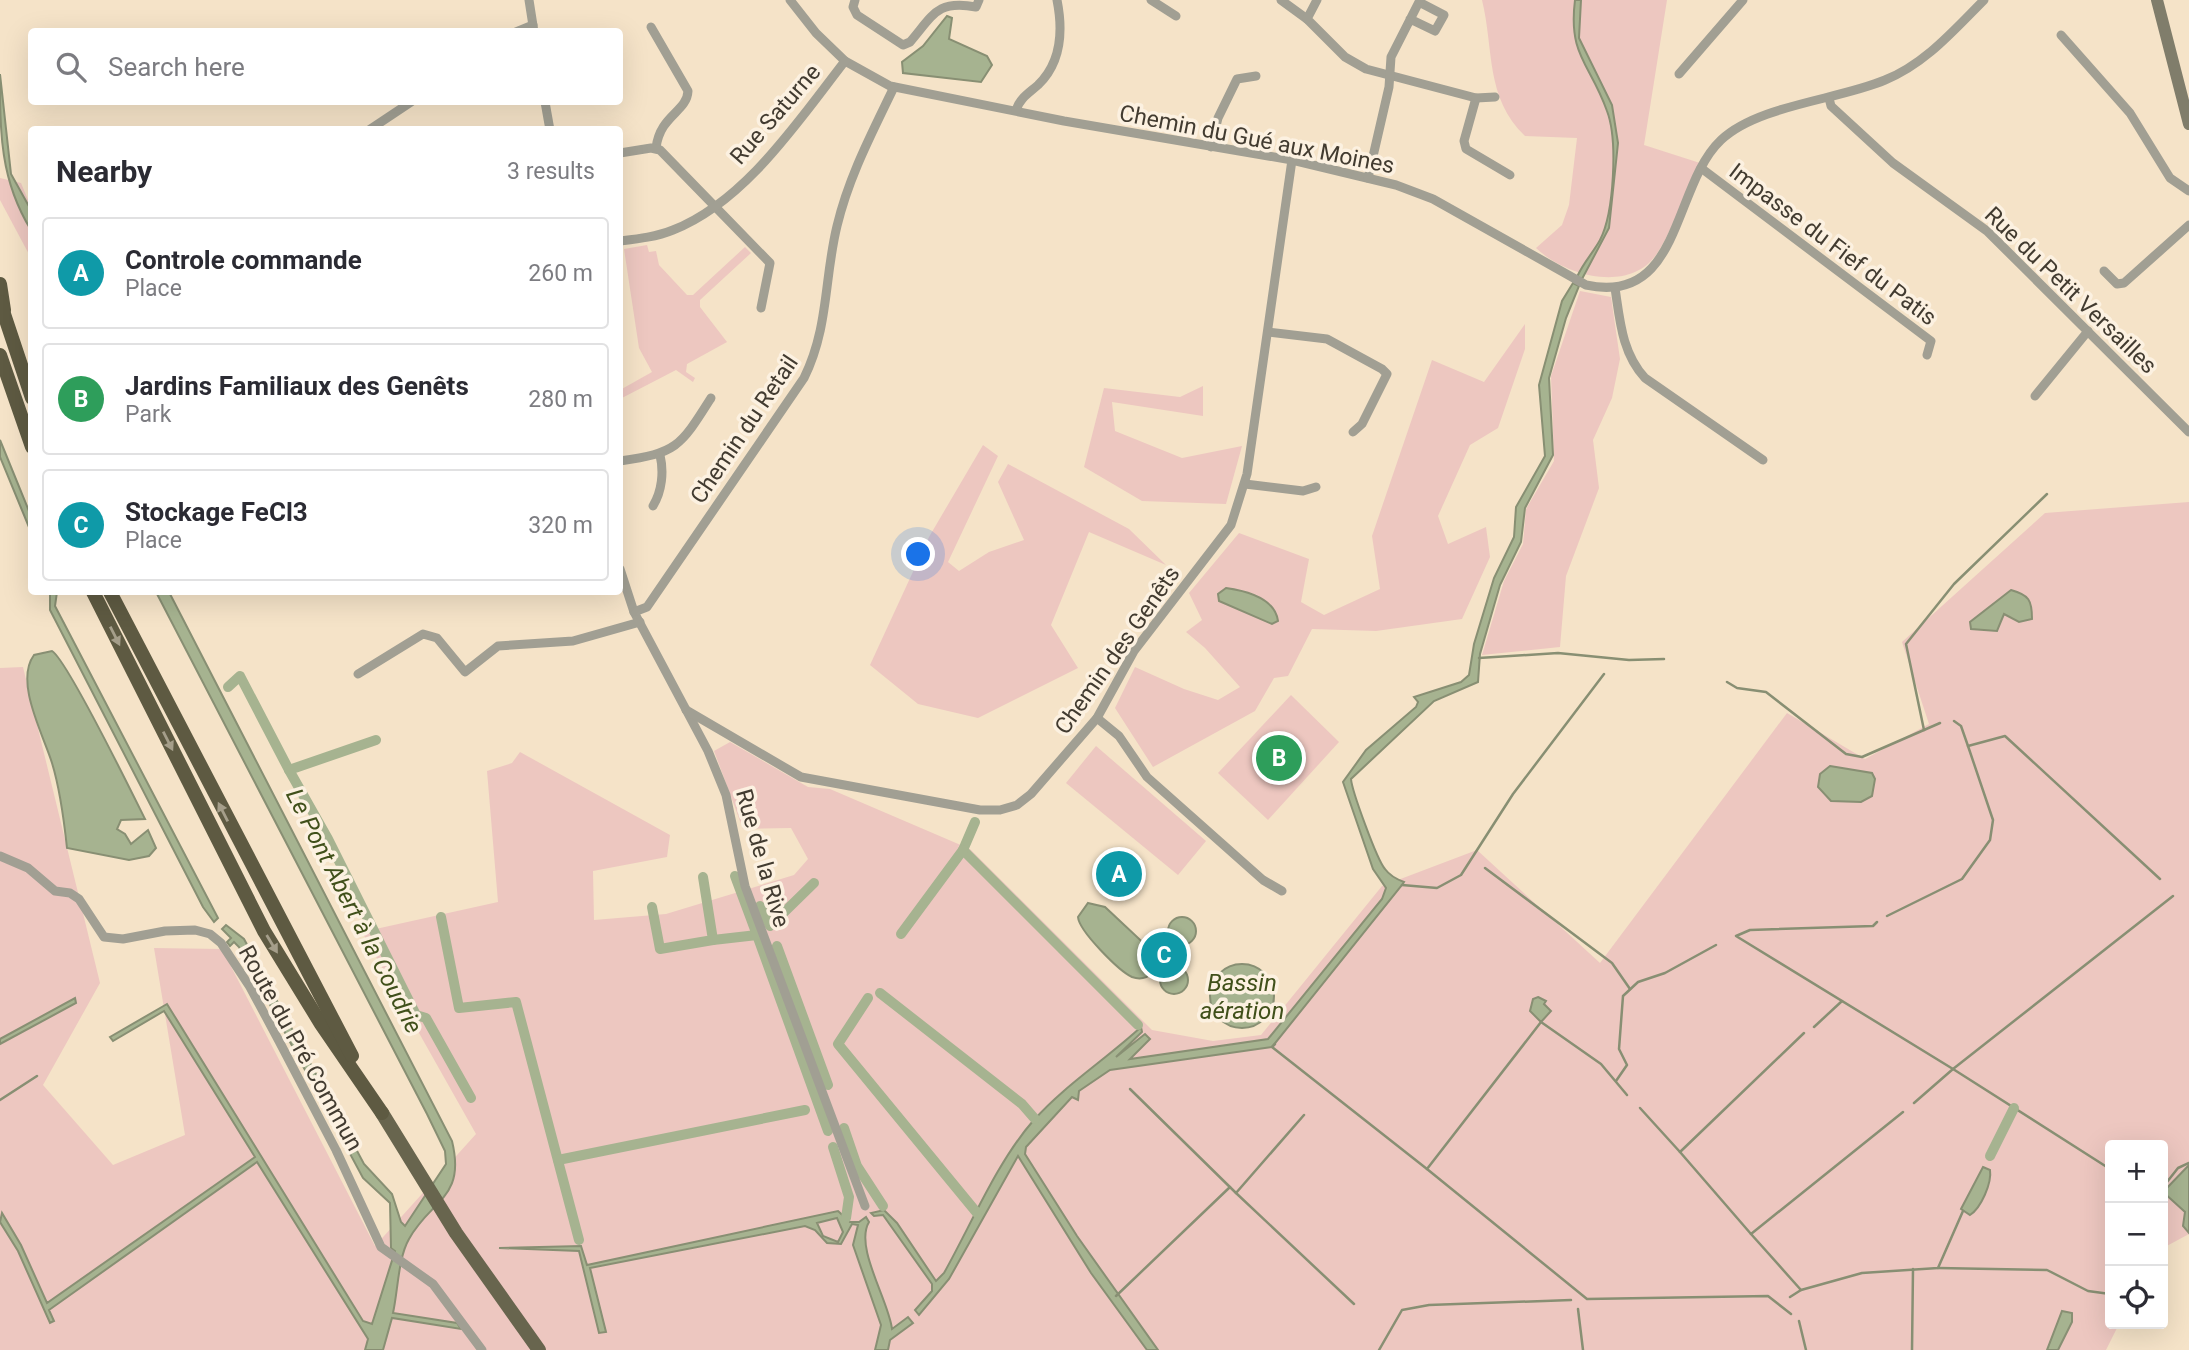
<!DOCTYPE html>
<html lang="en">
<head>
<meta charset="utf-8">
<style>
  body { margin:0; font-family:Roboto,sans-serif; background:#f7f7f7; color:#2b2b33 }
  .controls { position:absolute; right:21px; bottom:21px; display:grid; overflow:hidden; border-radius:7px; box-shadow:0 7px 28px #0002 }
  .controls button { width:63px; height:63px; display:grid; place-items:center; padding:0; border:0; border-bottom:2px solid #e1e1e2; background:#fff; color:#2b2b33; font:35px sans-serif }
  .you { position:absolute; left:919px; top:555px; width:24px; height:24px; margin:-18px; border:5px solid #fff; border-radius:50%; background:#1a73e8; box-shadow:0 0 0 10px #1a73e833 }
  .badge { display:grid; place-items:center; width:46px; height:46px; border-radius:50%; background:#9038a4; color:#fff; font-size:23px; font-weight:700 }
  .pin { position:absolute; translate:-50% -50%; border:4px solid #fff; box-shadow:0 2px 7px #0006 }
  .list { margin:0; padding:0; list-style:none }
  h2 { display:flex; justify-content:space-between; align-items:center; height:91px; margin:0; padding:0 28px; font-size:30px }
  h2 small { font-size:23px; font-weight:400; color:#7c7c81 }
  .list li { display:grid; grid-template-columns:46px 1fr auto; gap:21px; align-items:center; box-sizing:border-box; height:112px; margin:0 14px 14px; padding:0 14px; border:2px solid #e1e1e2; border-radius:7px }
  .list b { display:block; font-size:26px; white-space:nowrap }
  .list p { margin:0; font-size:23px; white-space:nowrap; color:#7c7c81 }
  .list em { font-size:23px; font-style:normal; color:#7c7c81 }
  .icon { flex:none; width:38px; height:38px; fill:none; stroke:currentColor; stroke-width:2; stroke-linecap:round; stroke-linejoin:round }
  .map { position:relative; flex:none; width:2189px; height:1350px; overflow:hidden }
  .search { position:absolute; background:#fff; box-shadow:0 7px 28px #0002; left:28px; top:28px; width:595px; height:77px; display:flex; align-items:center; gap:18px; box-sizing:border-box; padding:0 24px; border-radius:7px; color:#7c7c81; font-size:26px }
  .panel { position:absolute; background:#fff; box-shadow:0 7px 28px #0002; left:28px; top:126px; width:595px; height:469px; border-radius:7px }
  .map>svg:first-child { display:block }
  .green { fill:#edc7c0 }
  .water { fill:#a6b390; stroke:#888f73; stroke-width:2; fill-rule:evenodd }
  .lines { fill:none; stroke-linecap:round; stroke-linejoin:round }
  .stream { stroke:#888f73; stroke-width:2.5 }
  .canal { stroke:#a6b390; stroke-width:10 }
  .minor { stroke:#a19f93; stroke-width:9 }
  .secondary { stroke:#807d6b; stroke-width:12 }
  .primary { stroke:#68654e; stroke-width:14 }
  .trunk { stroke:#5e5a42; stroke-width:14 }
  .oneway { fill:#a59e8a }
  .labels { text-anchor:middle; stroke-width:7; stroke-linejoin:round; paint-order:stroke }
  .street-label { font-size:23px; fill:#423b30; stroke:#fcf1e1 }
  .water-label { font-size:24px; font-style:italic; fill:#40501a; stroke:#fcf1e1 }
</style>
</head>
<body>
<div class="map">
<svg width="2189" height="1350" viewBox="0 0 2189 1350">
  <rect width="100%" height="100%" fill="#f5e3c8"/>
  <g class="green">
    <path d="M1482,0H1667L1644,145L1700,163C1687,189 1672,232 1656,255C1628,294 1564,275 1536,248L1562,225L1569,205L1577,138L1525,136C1485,98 1494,49 1482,0Z"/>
    <polygon points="0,178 21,183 31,207 31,258 0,200"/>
    <polygon points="647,245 649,252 656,251 659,265 687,295 693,295 745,247 751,253 700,300 700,307 727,342 687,364 686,372 695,378 693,382 676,370 620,399 620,390 652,372 639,348 624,249"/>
    <polygon points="1580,291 1611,297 1620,359 1612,398 1593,440 1599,488 1566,576 1560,647 1482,655 1504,581 1523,544 1526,509 1554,461 1551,376"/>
    <polygon points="1525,324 1525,349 1498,428 1470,445 1438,516 1448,544 1486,527 1490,557 1462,619 1376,631 1312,629 1288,676 1274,678 1255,711 1153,767 1115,708 1135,667 1184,689 1218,700 1240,687 1205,648 1186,632 1202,620 1189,593 1239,533 1309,559 1301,602 1324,615 1380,589 1372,536 1432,360 1484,382"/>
    <polygon points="1203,386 1203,416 1112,402 1115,431 1182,458 1242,446 1226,504 1142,501 1084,467 1104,388 1180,397"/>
    <polygon points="983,445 998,456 948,562 959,571 989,552 1024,540 998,482 1008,464 1129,529 1166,565 1089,532 1051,625 1078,668 978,718 918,704 870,665 929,537"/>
    <polygon points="2189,502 2189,1234 2163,1248 2163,1145 2110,1145 2110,1324 2119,1324 2106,1350 0,1350 0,668 23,667 100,983 43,1085 113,1165 185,1135 154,948 222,949 375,1246 476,1134 362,932 498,902 487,771 512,763 520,752 670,835 667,857 593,871 594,920 666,914 794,875 808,859 791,828 743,829 714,751 730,742 808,787 830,789 970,849 1152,1030 1213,1041 1261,1035 1382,886 1477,850 1600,963 1787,713 1865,759 1929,724 1902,642 2045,513"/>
    <polygon points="1291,695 1339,742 1268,820 1218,773"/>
    <polygon points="1096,746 1206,841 1178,875 1066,783"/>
  </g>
  <g class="water">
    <path d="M1575,0H1581L1579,38L1612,105L1618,143L1609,228L1582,279L1577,277C1583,263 1593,253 1600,240C1614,213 1618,140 1607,111C1590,63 1568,56 1575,0Z"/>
    <polygon points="947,16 952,18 949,39 987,56 992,65 981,82 903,73 902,62 923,46"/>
    <path d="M0,74L11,174L31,210V230C0,180 0,132 0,74Z"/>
    <path d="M1573,283L1579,286L1566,318L1549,378L1553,455L1525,508L1521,542L1500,585L1480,654L1478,682L1434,701L1351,779C1352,791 1377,860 1385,869C1390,876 1396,879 1404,882L1402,885L1272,1047L1110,1070L1079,1091L1078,1100L1072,1097L1026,1147L1025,1154L1077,1236L1158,1350H1147L1091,1273L1018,1156L949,1279L919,1315L915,1310L932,1291V1284L883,1215L874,1216L871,1213L884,1210L897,1223L936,1281L944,1273C971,1225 997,1162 1033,1121C1065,1085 1105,1060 1141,1027L1142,1032L1116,1057L1145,1034L1150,1039L1130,1059L1268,1039L1382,899L1386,888L1373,869L1343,782L1366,750L1416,707L1418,702L1414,697L1461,682L1469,675L1474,644L1494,578L1514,537L1516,507L1545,456L1539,385L1562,301Z"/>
    <polygon points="0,440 31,516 31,532 0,457"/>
    <path d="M1226,588C1247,591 1275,598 1278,621L1272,624L1219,601L1218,594Z"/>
    <path d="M2011,590C2029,595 2032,600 2032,619L2019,622L2004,614L1997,631L1971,629L1970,622Z"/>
    <polygon points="50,592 57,592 55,606 218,918 214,922 203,907 50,610"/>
    <path d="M156,592H169L452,1141C466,1199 431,1199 409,1239C398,1258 398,1291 393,1313L457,1323L461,1329L392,1318L383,1350H365L368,1339L257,1162L49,1310L54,1321L50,1323L18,1251L0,1222L2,1213L21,1245L47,1303L255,1157L164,1011L113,1041L110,1037L167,1004L363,1321L372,1324L395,1251L391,1248L390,1203L363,1178L239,947L234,942L230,946L227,942L231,938L222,929L226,925L244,939L364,1164L392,1194L401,1222L405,1226L446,1164L445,1151L427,1114Z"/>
    <path d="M52,651C67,660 132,793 145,819L121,820L117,829L125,834L131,844L148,830L156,848L149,856L129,860L67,848C64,820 60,789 52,763C44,736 14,682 34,655Z"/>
    <polygon points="1830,766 1872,773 1875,779 1872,796 1861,802 1831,801 1818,787 1820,774"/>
    <path d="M1088,903L1105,907L1151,950L1156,960L1153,973C1147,978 1140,980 1132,977C1119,971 1079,931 1078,917Z"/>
    <circle cx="1182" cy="931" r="14"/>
    <circle cx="1242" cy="996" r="32"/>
    <circle cx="1174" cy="980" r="14"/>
    <polygon points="1538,997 1546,1001 1544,1004 1551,1011 1541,1022 1530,1011 1533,999"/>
    <polygon points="75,998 76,1003 0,1044 0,1039"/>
    <polygon points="2189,1165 2189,1233 2183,1226 2185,1212 2163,1192"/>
    <path d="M1983,1167L1990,1170C1992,1183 1981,1208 1970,1215L1961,1209Z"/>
    <path d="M838,1211L850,1222H859L866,1217L869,1222C854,1247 889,1301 892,1329L908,1317L913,1323L890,1340L888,1350H875L881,1325L853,1245L858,1225L852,1224L841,1244L827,1243L815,1230L805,1226L590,1268L606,1332L599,1333L579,1251L499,1248L581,1246L587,1265ZM837,1218L843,1232L838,1242L823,1236L817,1223Z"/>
    <polygon points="2062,1311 2072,1313 2072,1322 2058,1350 2047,1350"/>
  </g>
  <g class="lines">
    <g class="stream">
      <polyline points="1479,658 1558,653 1629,660 1664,659"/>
      <polyline points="1727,682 1737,688 1766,692 1846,754 1862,757 1940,723"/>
      <polyline points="1954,721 1961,726 1968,746 2005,736 2160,879"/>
      <polyline points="1924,730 1906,644 1954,584 2047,494"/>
      <polyline points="1485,868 1612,963 1630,989"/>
      <polyline points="1402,885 1437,888 1461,875 1513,794 1604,674"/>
      <polyline points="1887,916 1962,879 1990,840 1993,820 1968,746"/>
      <polyline points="1877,922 1873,926 1750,930 1736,936 1953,1069 1914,1103"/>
      <polyline points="1814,1027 1842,1001"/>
      <polyline points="1804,1033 1680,1152 1751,1234 1903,1112"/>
      <polyline points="1275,1044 1272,1047 1427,1169"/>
      <polyline points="1616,1081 1627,1065 1619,1049 1623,996 1638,982 1665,973 1716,945"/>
      <polyline points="1130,1089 1236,1193"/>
      <polyline points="1627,1095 1601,1064 1541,1022 1427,1169 1587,1299 1768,1296 1791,1314"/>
      <polyline points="0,1100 37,1076"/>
      <polyline points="1640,1108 1680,1152"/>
      <polyline points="1304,1115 1236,1193 1354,1304"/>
      <polyline points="2110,1169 1953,1069 2173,896"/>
      <polyline points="2163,1187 2178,1168 2189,1163"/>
      <polyline points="1751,1234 1801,1290 1790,1297"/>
      <polyline points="1938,1268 2047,1270 2088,1291 2110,1294"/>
      <polyline points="1801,1290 1862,1273 1938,1268 1963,1211"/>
      <polyline points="1116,1296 1230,1187"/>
      <polyline points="1578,1309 1583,1350"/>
      <polyline points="1799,1321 1806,1350"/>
      <polyline points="1379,1350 1402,1310 1429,1305 1571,1300"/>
      <polyline points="1912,1350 1913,1269"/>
    </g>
    <g class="canal">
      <polyline points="228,687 240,676 289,770"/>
      <polyline points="376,740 289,770 328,839 416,1015 426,1018 471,1098"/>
      <polyline points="975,822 963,850 1138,1025"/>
      <polyline points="760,906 770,926 814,883"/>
      <polyline points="652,907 660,949 713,940 703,877"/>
      <polyline points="441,917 459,1008 516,1002 579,1240"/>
      <polyline points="901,934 963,850"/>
      <polyline points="757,935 828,1131"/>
      <polyline points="713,940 757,935 735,876"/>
      <polyline points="777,946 828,1085"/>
      <polyline points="880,993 1022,1104 1035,1119"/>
      <polyline points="868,998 838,1044 977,1213"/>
      <polyline points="844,1128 857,1166 883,1206"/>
      <polyline points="833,1147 849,1197 846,1218"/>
      <polyline points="1990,1156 2014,1108"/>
      <polyline points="558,1160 805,1110"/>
    </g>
    <g class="minor">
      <polyline points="529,0 534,32"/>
      <path d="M790,0L816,33L845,61L890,86L1064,121L1292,160L1396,185L1433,199L1586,285C1682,306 1672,186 1721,140C1758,105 1838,100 1885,80C1925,64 1954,30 1984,0"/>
      <path d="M855,0L853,7L857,15L903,45L910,42C934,14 937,0 976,7L979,0"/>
      <polyline points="1151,0 1176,16"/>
      <polyline points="1281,0 1307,19"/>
      <polyline points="1317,0 1307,19 1345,57 1366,69 1476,98 1495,97"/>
      <path d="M651,27L688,91C687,112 660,115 656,148"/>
      <polyline points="516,32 533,25"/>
      <polyline points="2061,35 2130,113 2170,178 2189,191"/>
      <polyline points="1679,74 1743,0"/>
      <polyline points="1476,98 1464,141 1466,149 1510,175"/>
      <polyline points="1829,98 1831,106 1893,163 1987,231 2189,432"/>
      <polyline points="545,102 550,130"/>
      <path d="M1016,110C1020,98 1029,93 1038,85C1062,62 1063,30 1057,0"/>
      <polyline points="369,130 411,102"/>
      <polyline points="1211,147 1218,118 1237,79 1256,76"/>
      <polyline points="620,153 651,148 660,150 770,263 761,308"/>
      <polyline points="1701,168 1931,341 1927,355"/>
      <polyline points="1368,178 1389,87 1391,57 1419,2 1444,15 1435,31 1410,19"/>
      <path d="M620,241C637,239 656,237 673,230C745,202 799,120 845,61"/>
      <polyline points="2104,271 2117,284 2124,283 2189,225"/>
      <path d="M1615,288C1620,321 1622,353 1645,378L1763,460"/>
      <polyline points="1268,332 1327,339 1382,369 1387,374 1362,424 1353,432"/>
      <polyline points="2035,396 2088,331"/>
      <path d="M620,461C677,453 680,447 711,398"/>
      <polyline points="1245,484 1303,491 1316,487"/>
      <path d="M653,506C662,491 664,472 660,455"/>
      <polyline points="620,569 634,612 708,751 726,795 745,886 865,1206"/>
      <path d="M634,612L647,607L804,378C829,327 824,279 837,226C849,176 872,133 894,87"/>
      <polyline points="358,674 423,634 437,638 465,672 498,646 573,641 640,622"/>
      <polyline points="686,710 801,777 980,810 1000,810 1017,805 1031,794 1097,718 1134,651 1231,525 1247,474 1292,160"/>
      <polyline points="1097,718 1119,736 1147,777 1263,880 1282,891"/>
      <polyline points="0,856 28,868 55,891 70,893 79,899 104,937 123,939 165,931 195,930 210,934 221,943 250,987 279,1041 336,1150 381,1247 433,1284 482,1350"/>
    </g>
    <polyline class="secondary" points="2157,0 2189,124"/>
    <polyline class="primary" points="382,1113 456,1233 539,1350"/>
    <g class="trunk">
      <polyline points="0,284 4,310"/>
      <polyline points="0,302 32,398"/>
      <polyline points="0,355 32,447"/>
      <polyline points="93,592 264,931 321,1024 382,1113"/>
      <polyline points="110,592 352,1056"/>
    </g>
  </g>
  <defs><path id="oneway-solid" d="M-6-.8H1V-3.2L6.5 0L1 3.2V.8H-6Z" transform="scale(1.75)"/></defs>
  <g class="oneway">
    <use href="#oneway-solid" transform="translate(115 636) rotate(63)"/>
    <use href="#oneway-solid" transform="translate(168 741) rotate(63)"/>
    <use href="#oneway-solid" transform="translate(223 812) rotate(-117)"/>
    <use href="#oneway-solid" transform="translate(272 944) rotate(59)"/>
  </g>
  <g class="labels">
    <g class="street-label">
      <text transform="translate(775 114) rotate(-49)" y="8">Rue Saturne</text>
      <text transform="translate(1257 139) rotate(11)" y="8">Chemin du Gué aux Moines</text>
      <text transform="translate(1833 244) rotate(37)" y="8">Impasse du Fief du Patis</text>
      <text transform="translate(2071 290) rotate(44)" y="8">Rue du Petit Versailles</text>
      <text transform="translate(744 429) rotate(-56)" y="8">Chemin du Retail</text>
      <text transform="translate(1117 650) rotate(-55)" y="8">Chemin des Genêts</text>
      <text transform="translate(763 858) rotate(74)" y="8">Rue de la Rive</text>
      <text transform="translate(301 1048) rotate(61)" y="8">Route du Pré Commun</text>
    </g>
    <g class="water-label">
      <text transform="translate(354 911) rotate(63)" y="8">Le Pont Abert à la Coudrie</text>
      <text x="1242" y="991">Bassin<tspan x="1242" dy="28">aération</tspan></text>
    </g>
  </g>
</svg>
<div class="controls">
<button>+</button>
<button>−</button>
<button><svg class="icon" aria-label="locate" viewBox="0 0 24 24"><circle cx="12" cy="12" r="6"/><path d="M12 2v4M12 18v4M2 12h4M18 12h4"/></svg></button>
</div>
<div class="you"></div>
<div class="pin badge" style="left:1119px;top:874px;background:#0f9aa8">A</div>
<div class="pin badge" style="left:1279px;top:758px;background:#2e9e5b">B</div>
<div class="pin badge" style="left:1164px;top:955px;background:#0f9aa8">C</div>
<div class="search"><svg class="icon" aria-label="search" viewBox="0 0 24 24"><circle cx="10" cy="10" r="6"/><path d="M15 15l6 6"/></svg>Search here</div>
<section class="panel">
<h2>Nearby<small>3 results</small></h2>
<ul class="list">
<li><span class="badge" style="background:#0f9aa8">A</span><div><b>Controle commande</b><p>Place</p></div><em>260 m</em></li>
<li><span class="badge" style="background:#2e9e5b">B</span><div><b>Jardins Familiaux des Genêts</b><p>Park</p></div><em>280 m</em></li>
<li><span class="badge" style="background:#0f9aa8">C</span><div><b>Stockage FeCl3</b><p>Place</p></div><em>320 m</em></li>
</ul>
</section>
</div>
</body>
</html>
